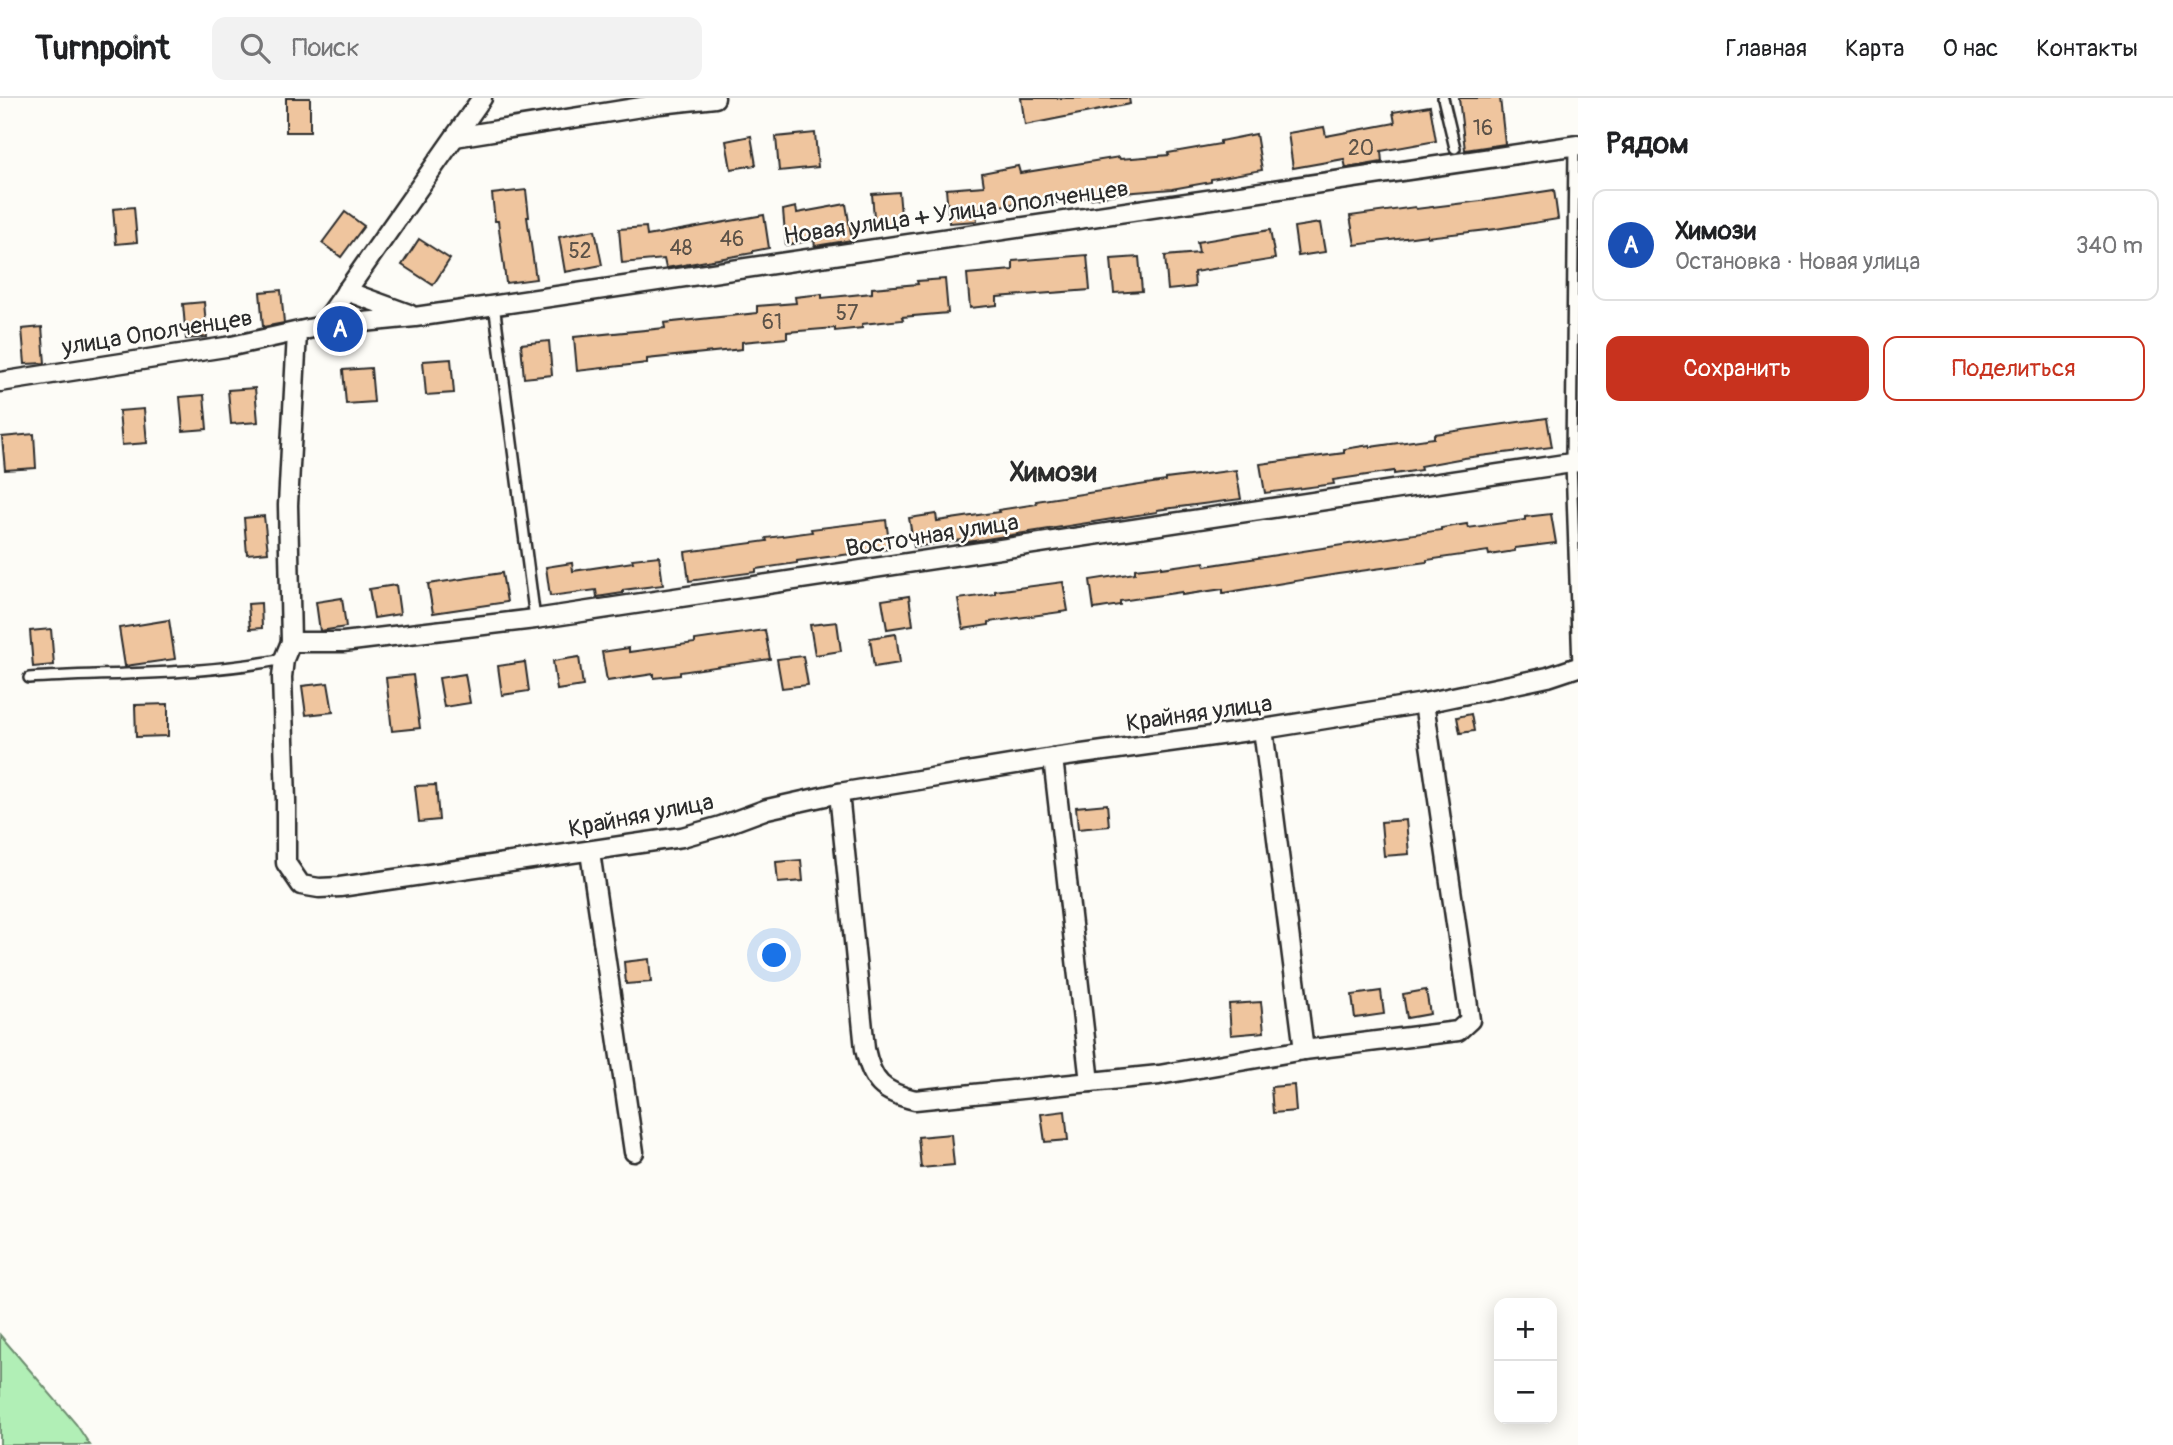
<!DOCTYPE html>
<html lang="ru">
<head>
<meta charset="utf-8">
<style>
  body { margin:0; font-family:Pangolin,sans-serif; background:#f2f2f2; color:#202124 }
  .controls { position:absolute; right:21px; bottom:21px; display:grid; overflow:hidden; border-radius:14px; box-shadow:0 4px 18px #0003 }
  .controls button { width:63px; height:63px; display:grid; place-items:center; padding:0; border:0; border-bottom:2px solid #e0e0e0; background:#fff; color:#202124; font:35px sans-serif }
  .you { position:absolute; left:775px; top:858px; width:24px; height:24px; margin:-18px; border:5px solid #fff; border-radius:50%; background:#1a73e8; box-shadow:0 0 0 10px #1a73e833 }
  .badge { display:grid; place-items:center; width:46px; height:46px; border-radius:50%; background:#c8321e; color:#fff; font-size:23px; font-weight:700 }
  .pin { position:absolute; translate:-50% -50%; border:4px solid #fff; box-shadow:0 2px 7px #0006 }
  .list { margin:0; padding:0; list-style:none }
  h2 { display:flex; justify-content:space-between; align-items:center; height:91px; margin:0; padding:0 28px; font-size:30px }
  h2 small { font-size:23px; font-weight:400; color:#757577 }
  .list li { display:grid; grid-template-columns:46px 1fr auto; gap:21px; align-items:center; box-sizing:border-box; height:112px; margin:0 14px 14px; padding:0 14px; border:2px solid #e0e0e0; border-radius:14px }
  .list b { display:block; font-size:26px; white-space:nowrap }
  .list p { margin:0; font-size:23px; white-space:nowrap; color:#757577 }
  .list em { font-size:23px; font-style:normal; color:#757577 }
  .actions { display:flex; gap:14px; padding:21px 28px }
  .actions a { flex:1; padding:16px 0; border:2px solid #c8321e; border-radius:14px; text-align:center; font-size:24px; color:#c8321e }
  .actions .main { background:#c8321e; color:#fff }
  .icon { flex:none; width:38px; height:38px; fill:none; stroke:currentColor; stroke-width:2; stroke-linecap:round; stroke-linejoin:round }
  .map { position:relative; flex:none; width:1578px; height:1347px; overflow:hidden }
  header { display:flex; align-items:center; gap:42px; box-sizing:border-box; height:98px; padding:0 35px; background:#fff; border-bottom:2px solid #e0e0e0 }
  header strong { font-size:33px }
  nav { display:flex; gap:38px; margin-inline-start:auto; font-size:24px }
  .search { width:490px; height:63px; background:#f2f2f2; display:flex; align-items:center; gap:18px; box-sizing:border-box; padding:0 24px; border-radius:14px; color:#757577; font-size:26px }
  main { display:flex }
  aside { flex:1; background:#fff }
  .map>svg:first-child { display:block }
  .green { fill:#b1efb6; stroke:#6e8d70; stroke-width:2 }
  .building { fill:#efc59e; stroke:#2b2b2b; stroke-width:2 }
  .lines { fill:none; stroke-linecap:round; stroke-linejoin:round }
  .lane-casing { stroke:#2b2b2b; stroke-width:14 }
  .street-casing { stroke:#2b2b2b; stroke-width:23 }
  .lane { stroke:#fdfcf7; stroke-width:9 }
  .street { stroke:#fdfcf7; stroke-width:18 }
  .labels { text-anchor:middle; stroke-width:5; stroke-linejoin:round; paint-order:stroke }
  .number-label { font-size:21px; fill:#5c5248 }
  .street-label { font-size:24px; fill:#2b2b2b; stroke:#fdfcf7 }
  .quarter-label { font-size:28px; font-weight:bold; fill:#2b2b2b; stroke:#fdfcf7 }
</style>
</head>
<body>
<header>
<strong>Turnpoint</strong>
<div class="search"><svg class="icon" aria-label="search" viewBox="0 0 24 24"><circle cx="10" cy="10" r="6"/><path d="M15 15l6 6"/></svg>Поиск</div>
<nav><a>Главная</a><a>Карта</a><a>О нас</a><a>Контакты</a></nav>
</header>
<main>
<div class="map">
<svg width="1578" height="1347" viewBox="0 0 1578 1347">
  <rect width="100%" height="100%" fill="#fdfcf7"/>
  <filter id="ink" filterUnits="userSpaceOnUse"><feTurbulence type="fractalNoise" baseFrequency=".0143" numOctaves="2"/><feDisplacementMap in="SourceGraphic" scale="14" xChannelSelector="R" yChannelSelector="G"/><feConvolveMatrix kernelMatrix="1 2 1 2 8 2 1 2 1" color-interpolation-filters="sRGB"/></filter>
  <g filter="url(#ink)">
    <polygon class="green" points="0,1237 76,1326 90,1347 0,1347"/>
    <g class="building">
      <rect x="286" y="0" width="24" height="34"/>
      <polygon points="1021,0 1129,0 1130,6 1025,27"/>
      <polygon points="1459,0 1500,0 1505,46 1465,52"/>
      <polygon points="1430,8 1436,43 1381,53 1382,64 1346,70 1344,61 1293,70 1288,35 1324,29 1326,38 1395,25 1393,14"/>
      <polygon points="815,35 818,69 779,73 776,39"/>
      <polygon points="1256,36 1262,72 1211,81 1211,84 1172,91 1123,95 1089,101 1088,99 1042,107 1041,101 976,112 977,123 949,125 946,91 984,88 982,75 1018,68 1020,75 1119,59 1120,61 1169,57 1168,55 1220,46 1220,43"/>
      <polygon points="751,38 756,67 731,71 726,43"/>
      <polygon points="526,92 529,119 527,119 536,181 506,185 498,123 495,123 492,96"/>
      <polygon points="1554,92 1558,121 1496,131 1427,139 1427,137 1355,147 1350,118 1415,109 1416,111 1481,103"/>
      <polygon points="899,94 902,128 875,130 872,96"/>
      <polygon points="846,106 852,142 815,148 814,142 786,147 783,112 796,109 797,115"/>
      <polygon points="134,109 137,144 116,146 113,111"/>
      <polygon points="345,114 364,128 341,159 322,145"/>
      <polygon points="764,117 769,150 753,153 753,155 666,170 664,161 622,165 619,131 646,129 647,138"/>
      <polygon points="1320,125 1325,154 1298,158 1294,129"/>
      <polygon points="595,132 602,167 565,174 559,139"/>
      <polygon points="1270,132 1275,161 1194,174 1195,189 1168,192 1165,158 1199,155 1197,144"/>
      <polygon points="419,141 450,161 433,187 402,167"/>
      <polygon points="1087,157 1090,192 997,199 997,207 970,210 967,176 1013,172 1013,163"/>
      <polygon points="1139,159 1142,193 1114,195 1111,161"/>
      <polygon points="945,181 948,215 902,219 903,222 862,226 862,230 835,233 835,230 787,234 787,240 742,244 742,251 647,261 647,265 577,273 574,239 665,230 664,225 757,215 757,208 796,205 795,199 822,196 822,200 872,195 872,190 918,186 917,183"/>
      <polygon points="281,192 284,225 263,229 260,194"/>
      <polygon points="204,204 207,239 186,241 183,206"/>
      <polygon points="42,229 45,265 25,266 22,231"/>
      <polygon points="549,243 552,277 524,280 521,246"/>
      <polygon points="451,261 454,295 426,297 423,263"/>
      <polygon points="371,270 374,304 346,306 343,272"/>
      <polygon points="255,290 258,324 231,326 228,292"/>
      <polygon points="204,297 207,331 183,333 180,299"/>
      <polygon points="144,311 147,345 122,347 119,313"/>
      <polygon points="1547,320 1552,349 1464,360 1420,368 1421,372 1394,376 1394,373 1333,382 1334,386 1265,395 1260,366 1344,355 1344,351 1370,347 1370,349 1434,340 1434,336"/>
      <polygon points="34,336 36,370 5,372 2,339"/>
      <polygon points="1236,372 1241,401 1157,412 1157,414 961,445 960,442 914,449 909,420 936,416 937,423 999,414 998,412 1037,406 1036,403 1166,383 1166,381"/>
      <polygon points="1551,416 1556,445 1515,450 1515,453 1489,457 1488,453 1427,462 1427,464 1338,476 1223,495 1223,491 1182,497 1182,494 1120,503 1120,507 1094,511 1090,482 1135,475 1135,471 1161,468 1161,470 1204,464 1205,468 1441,432 1441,430 1467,426 1468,430 1525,422 1525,419"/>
      <polygon points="264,418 268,454 247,456 244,420"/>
      <polygon points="886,422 890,451 797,463 797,465 756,471 756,474 689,483 685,454 767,443 766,440 812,434 811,431"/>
      <polygon points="659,458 663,487 623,492 623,495 597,499 596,492 550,498 546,469 572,465 573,473 633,464 632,461"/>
      <polygon points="502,475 507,504 433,515 428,486"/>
      <polygon points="1063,484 1068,513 989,524 989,527 963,531 958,501 995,496 995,493"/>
      <polygon points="396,487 400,516 374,520 369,491"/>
      <polygon points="909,498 913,527 887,531 882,502"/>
      <polygon points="342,500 346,529 320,533 316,504"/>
      <polygon points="261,505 262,530 250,531 248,506"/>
      <polygon points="169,522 175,561 125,568 119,530"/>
      <polygon points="837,524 841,553 815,557 810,527"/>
      <polygon points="51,531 54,567 33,569 30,533"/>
      <polygon points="765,532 770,561 680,574 680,577 654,580 654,576 607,583 602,554 629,550 629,554 695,545 695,542"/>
      <polygon points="896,536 900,565 874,569 870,540"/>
      <polygon points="803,558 808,587 782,590 777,561"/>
      <polygon points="579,559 583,588 557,592 553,563"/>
      <polygon points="525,564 529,593 502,597 498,568"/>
      <polygon points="465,576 470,605 444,609 439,580"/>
      <polygon points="413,577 420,630 392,633 386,580"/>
      <polygon points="328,585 333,614 306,617 302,588"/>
      <polygon points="168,606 168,638 136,639 135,607"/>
      <polygon points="1471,616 1474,633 1460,635 1457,619"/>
      <polygon points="436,687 439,722 419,724 415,688"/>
      <polygon points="1107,706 1109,728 1078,731 1076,709"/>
      <polygon points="1406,722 1409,756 1384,758 1381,724"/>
      <polygon points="801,762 803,783 778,785 776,764"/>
      <polygon points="649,861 651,884 626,886 624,864"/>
      <polygon points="1426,892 1430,916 1407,920 1403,896"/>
      <polygon points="1381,893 1384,916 1355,920 1352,897"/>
      <polygon points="1261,904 1264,934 1231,937 1229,906"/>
      <polygon points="1294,987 1296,1013 1273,1015 1271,989"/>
      <polygon points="1065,1013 1068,1042 1045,1044 1041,1016"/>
      <polygon points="951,1036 954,1067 921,1070 918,1039"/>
    </g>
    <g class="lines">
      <defs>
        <g id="lane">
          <polyline points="1443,0 1455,50"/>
          <polyline points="1574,47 1571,365 1578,569"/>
          <polyline points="494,206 535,521"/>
          <path d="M29,580C112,575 203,577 284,561"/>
        </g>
        <g id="street">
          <polyline points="455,39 660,6 715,0"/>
          <polyline points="346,193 409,216"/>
          <polyline points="322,228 482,0"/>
          <polyline points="297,235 288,407 291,544 284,561 282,579 286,703 286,765 301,787 319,790 340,789 682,739 721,728 767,711 839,695 1053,660 1263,631 1424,605 1548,579 1578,569"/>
          <polyline points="0,284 232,248 322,228 415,219 1578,47"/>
          <polyline points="291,544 343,544 535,521 1578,364"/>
          <polyline points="1263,631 1304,952"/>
          <polyline points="1053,660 1090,984"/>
          <path d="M839,695L865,951C872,984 882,994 915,1002L1159,977L1304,952L1458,933L1470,922L1424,605"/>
          <polyline points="590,754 634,1054"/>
        </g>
      </defs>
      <use href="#lane" class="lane-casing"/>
      <use href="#street" class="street-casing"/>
      <use href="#lane" class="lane"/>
      <use href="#street" class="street"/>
    </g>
  </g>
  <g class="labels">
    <g class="number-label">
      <text x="1483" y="37">16</text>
      <text x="1361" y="57">20</text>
      <text x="732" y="148">46</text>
      <text x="681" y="157">48</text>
      <text x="580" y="160">52</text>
      <text x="847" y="222">57</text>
      <text x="772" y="231">61</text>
    </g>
    <g class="street-label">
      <text transform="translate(956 114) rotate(-8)" y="8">Новая улица + Улица Ополченцев</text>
      <text transform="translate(157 234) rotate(-9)" y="8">улица Ополченцев</text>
      <text transform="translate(932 437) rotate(-9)" y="8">Восточная улица</text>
      <text transform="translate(1199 615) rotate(-8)" y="8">Крайняя улица</text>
      <text transform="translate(641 717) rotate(-11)" y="8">Крайняя улица</text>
    </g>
    <g class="quarter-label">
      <text x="1053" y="383">Химози</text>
    </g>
  </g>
</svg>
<div class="controls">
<button>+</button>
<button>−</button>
</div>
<div class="you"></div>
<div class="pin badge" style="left:340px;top:231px;background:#1a4fb4">A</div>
</div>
<aside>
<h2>Рядом<small></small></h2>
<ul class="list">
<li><span class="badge" style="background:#1a4fb4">A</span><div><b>Химози</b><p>Остановка · Новая улица</p></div><em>340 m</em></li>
</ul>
<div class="actions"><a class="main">Сохранить</a><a>Поделиться</a></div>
</aside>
</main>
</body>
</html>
